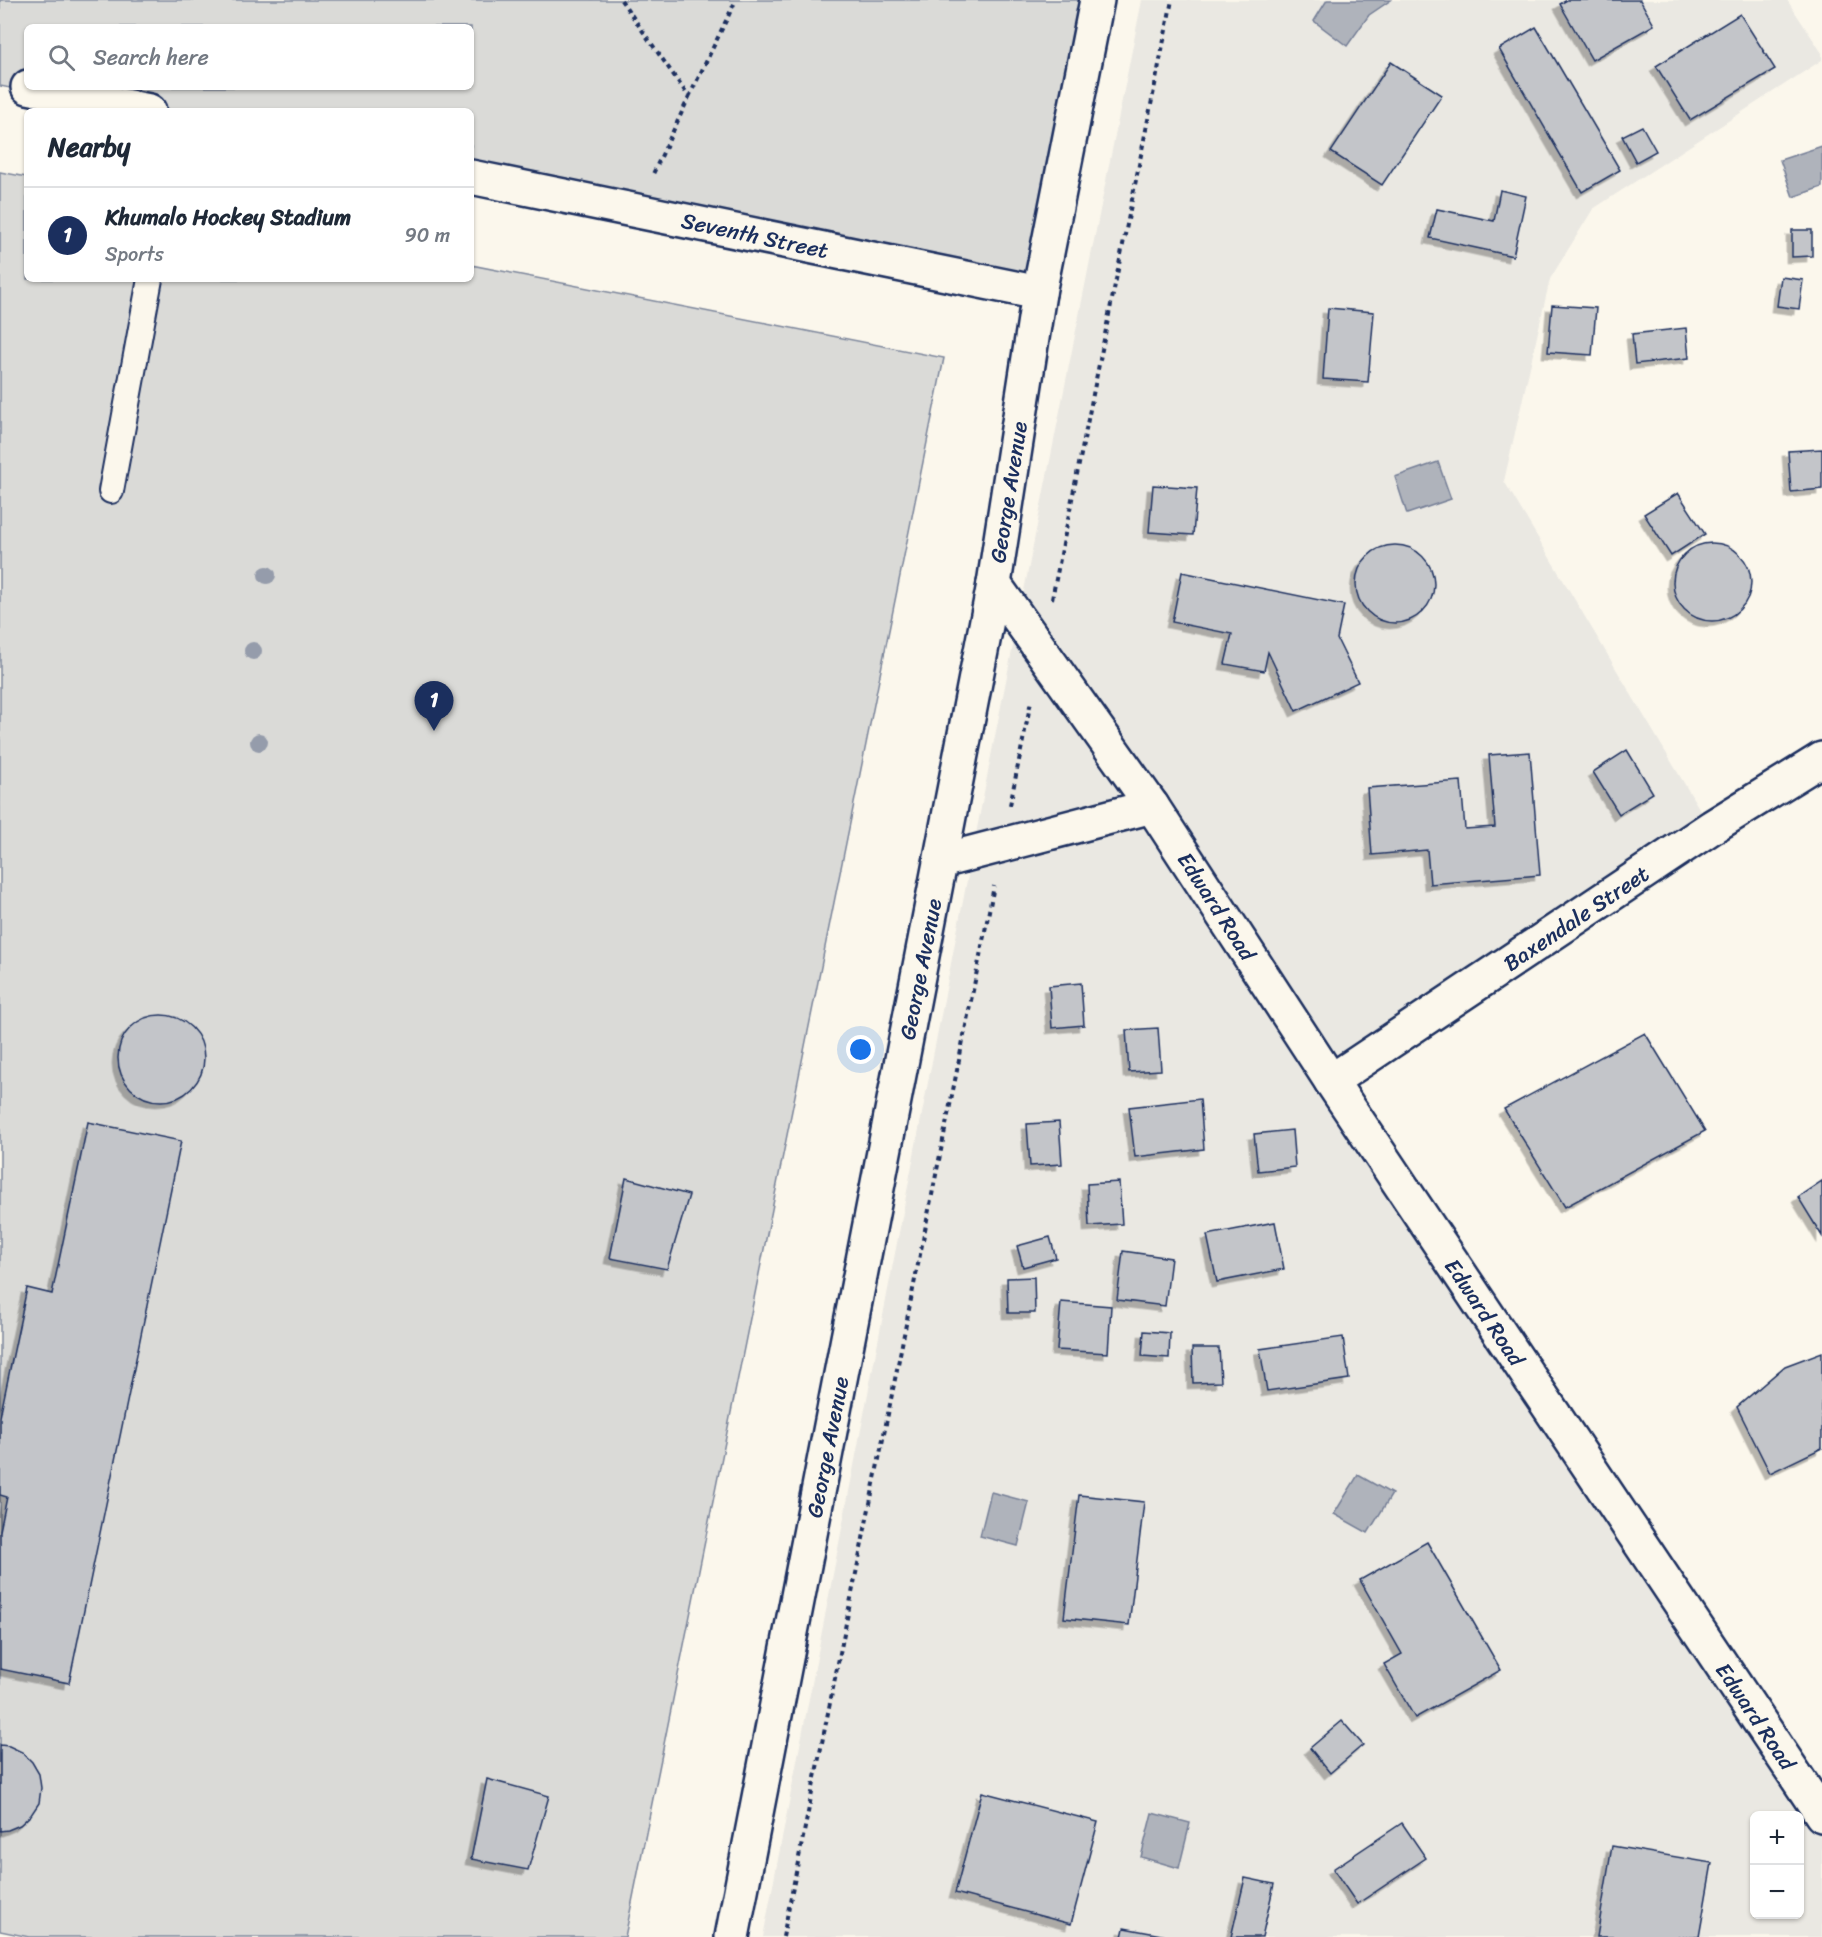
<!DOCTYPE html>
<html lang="en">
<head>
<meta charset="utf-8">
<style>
  body { margin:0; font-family:Sriracha,sans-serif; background:#f2f2f3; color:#1f2937 }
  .controls { position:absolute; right:18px; bottom:18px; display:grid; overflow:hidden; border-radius:9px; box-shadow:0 2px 4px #0004 }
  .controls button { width:54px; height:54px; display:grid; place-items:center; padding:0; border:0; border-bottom:2px solid #e0e1e3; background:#fff; color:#1f2937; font:30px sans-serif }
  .you { position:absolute; left:861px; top:1050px; width:21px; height:21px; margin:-15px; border:4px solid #fff; border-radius:50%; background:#1a73e8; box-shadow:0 0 0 9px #1a73e833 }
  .badge { display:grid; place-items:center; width:39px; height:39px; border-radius:50%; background:#1b2f5e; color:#fff; font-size:20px; font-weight:700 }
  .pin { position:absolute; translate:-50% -50px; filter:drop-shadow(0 2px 3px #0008) }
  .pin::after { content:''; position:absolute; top:32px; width:21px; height:18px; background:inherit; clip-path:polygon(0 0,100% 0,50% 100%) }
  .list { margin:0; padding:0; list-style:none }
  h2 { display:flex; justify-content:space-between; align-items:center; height:78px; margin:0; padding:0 24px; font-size:26px }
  h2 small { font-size:20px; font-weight:400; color:#747a83 }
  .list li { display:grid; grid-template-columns:39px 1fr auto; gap:18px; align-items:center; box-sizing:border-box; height:96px; padding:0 24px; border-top:2px solid #e0e1e3 }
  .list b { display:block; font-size:22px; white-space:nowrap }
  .list p { margin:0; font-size:20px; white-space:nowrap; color:#747a83 }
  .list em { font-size:20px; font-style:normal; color:#747a83 }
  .icon { flex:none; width:33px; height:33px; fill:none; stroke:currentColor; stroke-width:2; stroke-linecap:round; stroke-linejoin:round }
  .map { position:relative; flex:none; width:1822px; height:1937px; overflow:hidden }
  .search { position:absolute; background:#fff; box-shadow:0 2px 4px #0004; left:24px; top:24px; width:450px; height:66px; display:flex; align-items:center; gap:15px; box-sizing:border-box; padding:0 21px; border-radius:9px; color:#747a83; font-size:22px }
  .panel { position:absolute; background:#fff; box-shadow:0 2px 4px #0004; left:24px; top:108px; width:450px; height:174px; border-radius:9px }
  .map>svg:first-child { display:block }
  .built { fill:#eae8e2; fill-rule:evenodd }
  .green { fill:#dadad7; stroke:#7a849a; stroke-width:1.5; fill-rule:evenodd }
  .water { fill:#afb3bb; stroke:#747e96; stroke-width:1.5 }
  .building { fill:#c3c5c9; stroke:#1b2f5e; stroke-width:1.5; filter:url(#shadow) }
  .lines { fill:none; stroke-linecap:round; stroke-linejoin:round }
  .lane-casing { stroke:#1b2f5e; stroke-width:28 }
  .street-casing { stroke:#1b2f5e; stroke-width:38 }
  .secondary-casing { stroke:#1b2f5e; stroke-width:38 }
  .path { stroke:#1b2f5e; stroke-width:4; stroke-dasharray:4.5 4.5; stroke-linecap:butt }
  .lane { stroke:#fbf7ec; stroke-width:24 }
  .street { stroke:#fbf7ec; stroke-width:33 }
  .secondary { stroke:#fbf7ec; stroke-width:33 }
  .tree { fill:#959cab }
  .labels { text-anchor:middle; stroke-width:5; stroke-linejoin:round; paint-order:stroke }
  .street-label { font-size:22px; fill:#1b2f5e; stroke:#fbf7ec }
</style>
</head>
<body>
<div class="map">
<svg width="1822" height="1937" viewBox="0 0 1822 1937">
  <defs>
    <filter id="shadow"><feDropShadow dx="-5.5" dy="5.5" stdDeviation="0" flood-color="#0004"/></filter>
  </defs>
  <rect width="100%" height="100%" fill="#fbf7ec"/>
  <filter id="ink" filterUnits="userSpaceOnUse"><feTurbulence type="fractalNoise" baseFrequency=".0167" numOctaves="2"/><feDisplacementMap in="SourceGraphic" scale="12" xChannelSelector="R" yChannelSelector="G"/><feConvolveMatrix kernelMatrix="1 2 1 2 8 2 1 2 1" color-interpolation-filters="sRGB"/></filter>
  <g filter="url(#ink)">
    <path class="built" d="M1142,0H1787L1822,53V60L1593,209L1550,279L1504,481L1709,825L1325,1080L1684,1619L1822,1832V1937H763L992,751ZM1754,1816H1800V1914H1754Z"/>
    <g class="green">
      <path d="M0,0H1091L1039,293L471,180V111H125L0,86ZM27,27H471V87H27Z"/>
      <polygon points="0,172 27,177 27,279 471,279 471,265 944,358 625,1937 29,1937 0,1931"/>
    </g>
    <g class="water">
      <polygon points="1327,0 1391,0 1369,15 1347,46 1314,21"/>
      <polygon points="1822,146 1822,187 1793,197 1780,160"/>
      <polygon points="1438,462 1451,499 1407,514 1395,477"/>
      <polygon points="1358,1475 1392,1494 1368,1533 1334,1514"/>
      <polygon points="991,1492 1029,1502 1018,1546 980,1536"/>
      <polygon points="1152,1813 1190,1823 1179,1868 1141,1857"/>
    </g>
    <g class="building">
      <polygon points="1567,0 1640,0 1654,25 1592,60 1560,4"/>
      <polygon points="1740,14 1775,69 1690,120 1656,66"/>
      <polygon points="1536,27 1620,170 1582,192 1499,49"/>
      <polygon points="1391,62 1442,95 1382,185 1331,152"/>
      <polygon points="1642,126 1656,151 1636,162 1622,136"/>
      <polygon points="1500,190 1526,196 1513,256 1430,238 1437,209 1494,221"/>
      <polygon points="1792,230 1812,230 1812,256 1792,257"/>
      <polygon points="1781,277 1803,280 1799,309 1777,306"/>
      <polygon points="1552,305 1596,308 1592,355 1548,352"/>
      <polygon points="1328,308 1374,312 1368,382 1323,379"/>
      <polygon points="1686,328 1689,358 1635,364 1632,334"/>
      <polygon points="1822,449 1822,489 1791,492 1788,451"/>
      <polygon points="1153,485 1197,488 1193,535 1149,532"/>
      <polygon points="1678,493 1705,534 1671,556 1644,514"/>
      <circle cx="1712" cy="582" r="39"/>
      <circle cx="1395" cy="584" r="39"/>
      <polygon points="1182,572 1344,605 1337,639 1358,682 1296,711 1268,652 1264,671 1225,664 1232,634 1172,622"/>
      <polygon points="1627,750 1653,793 1619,814 1593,772"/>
      <polygon points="1530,752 1540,875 1430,884 1427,850 1372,855 1367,788 1461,781 1465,829 1495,827 1489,755"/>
      <polygon points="1081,983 1084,1025 1052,1028 1049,986"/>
      <circle cx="161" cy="1058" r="43"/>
      <polygon points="1158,1028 1161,1070 1129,1072 1126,1030"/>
      <polygon points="1645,1033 1705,1131 1565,1207 1504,1109"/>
      <polygon points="1200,1099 1204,1149 1135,1157 1129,1107"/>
      <polygon points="88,1122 181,1141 69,1683 0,1669 0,1531 7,1497 0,1495 0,1417 27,1288 52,1294"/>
      <polygon points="1059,1122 1062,1164 1030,1166 1027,1124"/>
      <polygon points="1292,1130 1295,1167 1258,1171 1254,1134"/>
      <polygon points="626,1178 689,1195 667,1269 610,1258"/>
      <polygon points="1822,1181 1822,1236 1798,1197"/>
      <polygon points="1119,1182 1122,1224 1089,1226 1087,1184"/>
      <polygon points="1275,1222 1284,1269 1217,1282 1207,1235"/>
      <polygon points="1050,1237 1056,1258 1023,1267 1017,1246"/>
      <polygon points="1123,1251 1171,1258 1165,1306 1117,1300"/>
      <polygon points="1034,1277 1035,1313 1008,1313 1007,1278"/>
      <polygon points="1061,1302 1111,1306 1108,1353 1057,1350"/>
      <polygon points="1144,1331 1170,1333 1169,1358 1142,1356"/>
      <polygon points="1343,1337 1349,1379 1267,1391 1260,1349"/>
      <polygon points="1192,1348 1219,1348 1221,1382 1193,1383"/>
      <polygon points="1822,1352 1822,1448 1770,1473 1737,1407 1785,1366"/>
      <polygon points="1079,1495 1144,1502 1129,1625 1064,1618"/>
      <polygon points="1427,1542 1501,1670 1415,1718 1384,1664 1402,1654 1360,1580"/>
      <polygon points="1342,1721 1363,1745 1330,1773 1310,1748"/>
      <polygon points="0,1745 9,1746 22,1752 32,1762 39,1774 41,1788 39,1803 31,1815 20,1825 8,1830 0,1831"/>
      <polygon points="487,1779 549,1796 528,1870 471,1859"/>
      <polygon points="982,1792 1098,1822 1071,1924 955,1893"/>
      <polygon points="1402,1823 1426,1858 1357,1904 1333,1869"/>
      <polygon points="1612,1846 1712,1863 1699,1937 1597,1937"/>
      <polygon points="1245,1878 1274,1884 1262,1937 1231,1937"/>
      <polygon points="1124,1928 1172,1937 1122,1937"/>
    </g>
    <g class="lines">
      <defs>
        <polyline id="lane" points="111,491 150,279"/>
        <g id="street">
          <polyline points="28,87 149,111"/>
          <polyline points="471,177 1039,293"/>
          <polyline points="994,584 1152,806 1331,1081 1822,1815"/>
          <polyline points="941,861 1152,806"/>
          <polyline points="1331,1081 1712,827 1822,759"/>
        </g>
        <polyline id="secondary" points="732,1937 994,584 1039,293 1097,0"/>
      </defs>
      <use href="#lane" class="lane-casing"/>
      <use href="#street" class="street-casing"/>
      <use href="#secondary" class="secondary-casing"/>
      <g class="path">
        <polyline points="621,0 689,97 652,176"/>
        <polyline points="689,97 736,0"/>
        <polyline points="1052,599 1172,0"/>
        <polyline points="1010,805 1031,701"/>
        <polyline points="783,1937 994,886"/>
      </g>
      <use href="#lane" class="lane"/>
      <use href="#street" class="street"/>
      <use href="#secondary" class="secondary"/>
    </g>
    <g class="tree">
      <circle cx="267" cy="575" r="9"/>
      <circle cx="253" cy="651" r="9"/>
      <circle cx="259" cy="742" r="9"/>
    </g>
  </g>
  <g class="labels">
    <g class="street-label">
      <text transform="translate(755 235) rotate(12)" y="8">Seventh Street</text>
      <text transform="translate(1008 492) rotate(-81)" y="8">George Avenue</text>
      <text transform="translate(1217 906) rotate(57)" y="8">Edward Road</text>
      <text transform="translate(1576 918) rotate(-34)" y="8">Baxendale Street</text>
      <text transform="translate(920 969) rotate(-79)" y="8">George Avenue</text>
      <text transform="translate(1485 1312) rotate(56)" y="8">Edward Road</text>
      <text transform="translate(827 1447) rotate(-79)" y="8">George Avenue</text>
      <text transform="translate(1756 1716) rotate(56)" y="8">Edward Road</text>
    </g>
  </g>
</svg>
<div class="controls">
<button>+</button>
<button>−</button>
</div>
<div class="you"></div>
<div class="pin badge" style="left:434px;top:731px">1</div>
<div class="search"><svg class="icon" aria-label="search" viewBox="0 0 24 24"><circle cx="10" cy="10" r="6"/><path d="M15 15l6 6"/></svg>Search here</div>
<section class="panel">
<h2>Nearby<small></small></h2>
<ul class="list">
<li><span class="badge">1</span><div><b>Khumalo Hockey Stadium</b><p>Sports</p></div><em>90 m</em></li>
</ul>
</section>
</div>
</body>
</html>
